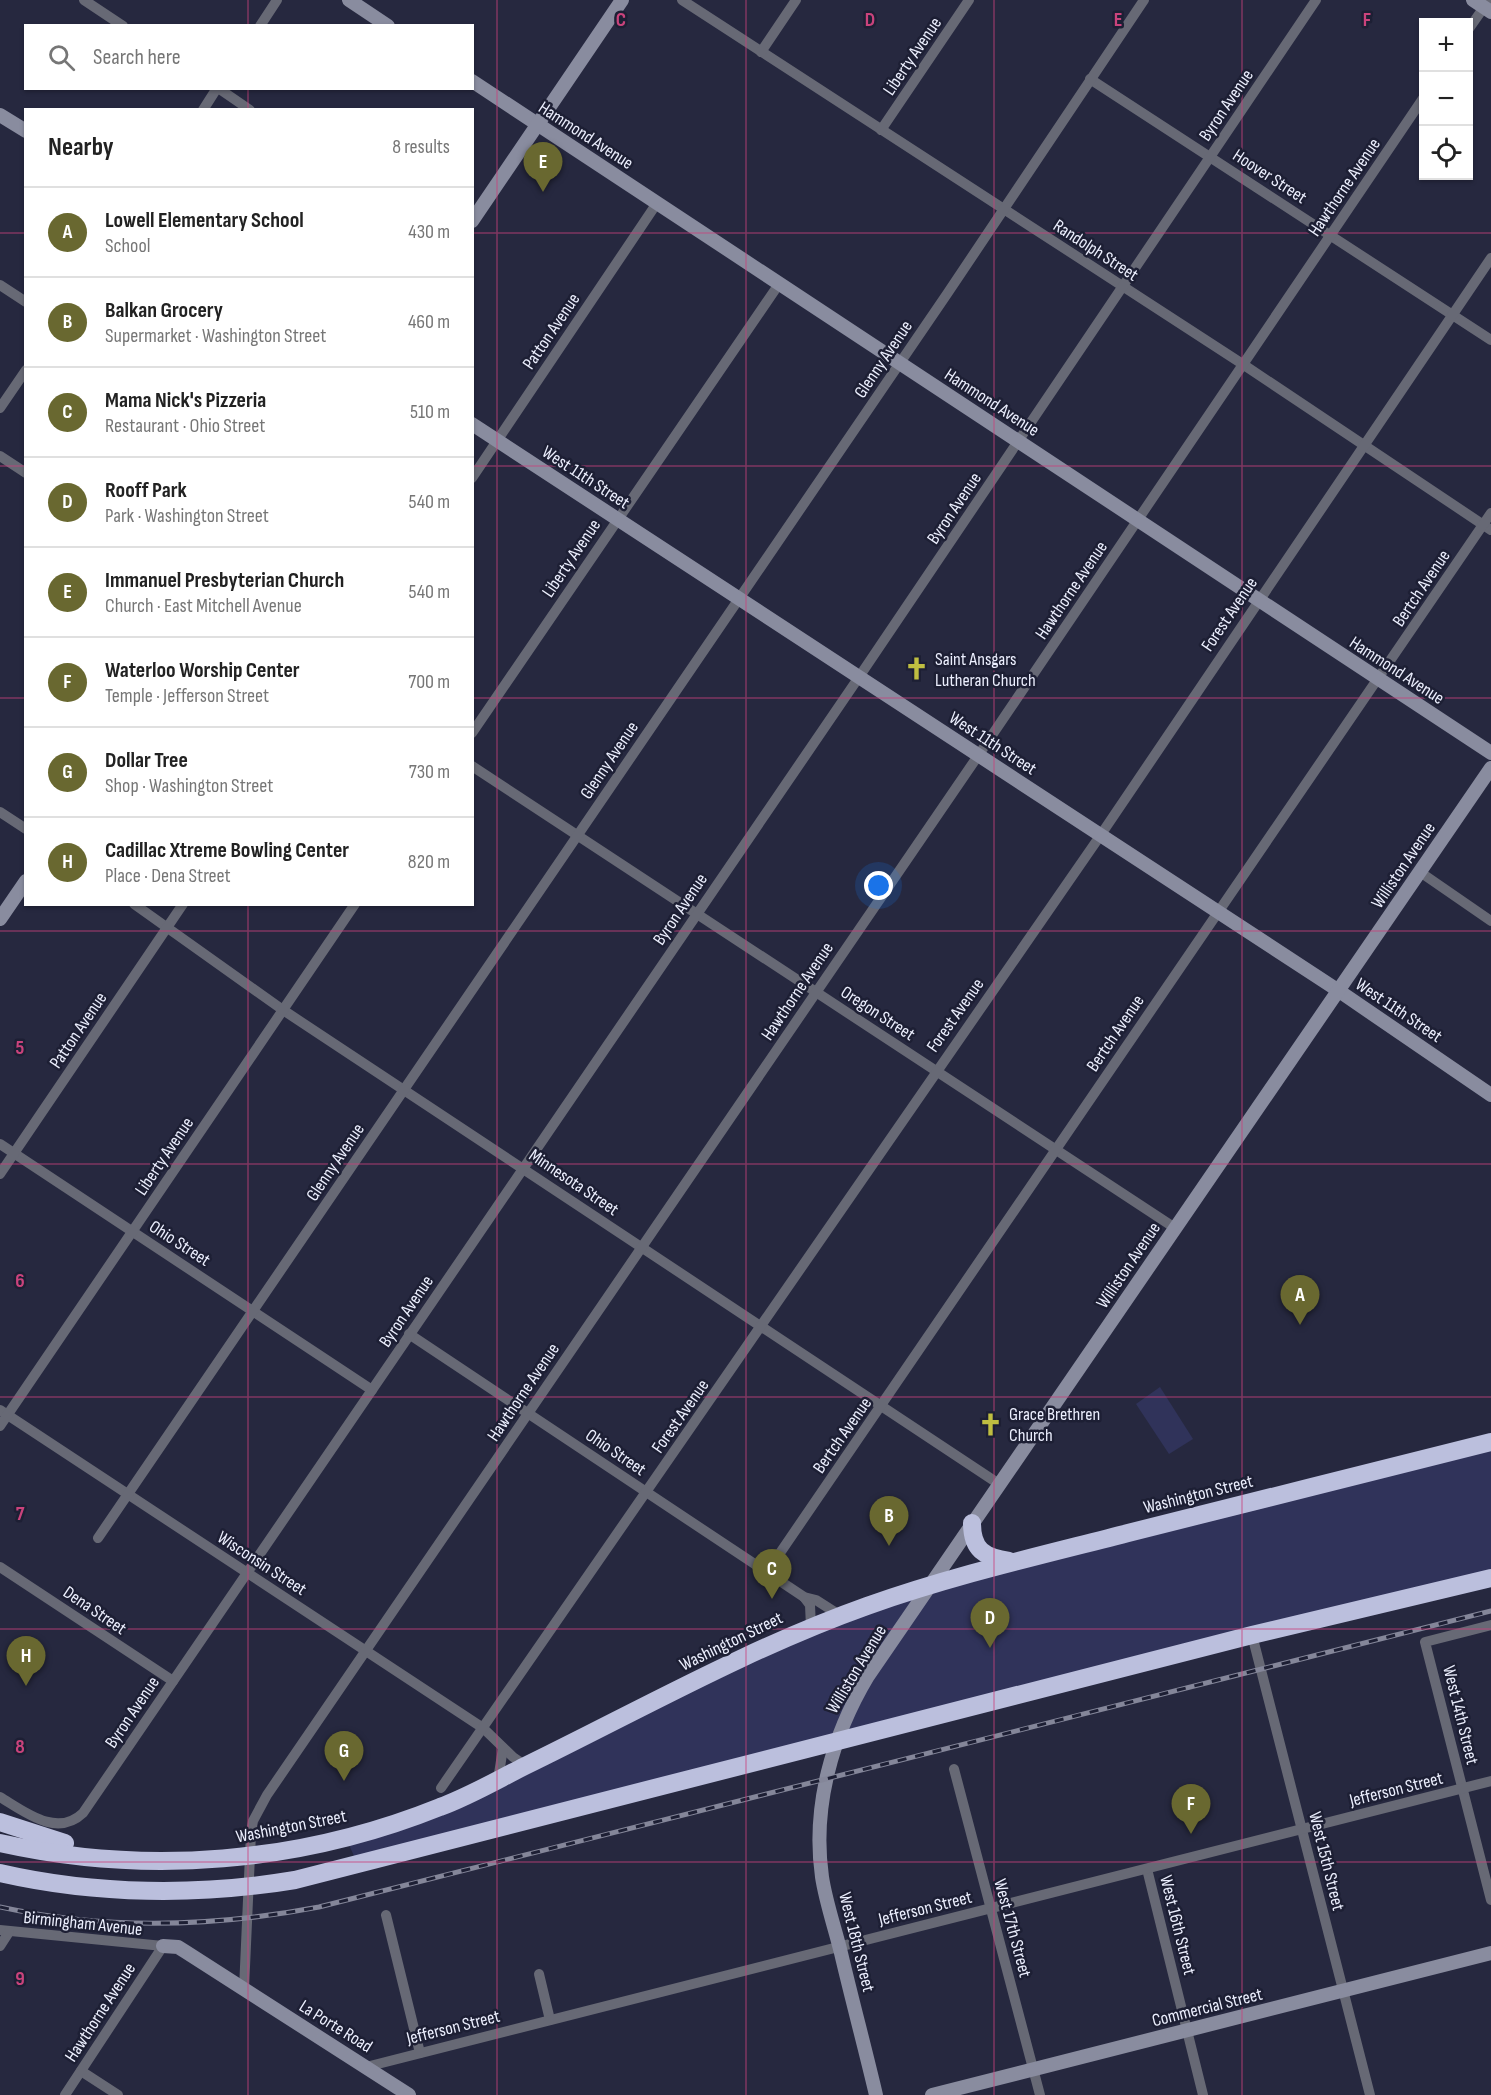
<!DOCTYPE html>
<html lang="en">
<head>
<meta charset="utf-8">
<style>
  body { margin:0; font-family:"Sofia Sans Condensed",sans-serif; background:#f6f6f6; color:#222 }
  .controls { position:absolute; right:18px; top:18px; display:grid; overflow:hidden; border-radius:0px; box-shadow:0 2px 4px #0004 }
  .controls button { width:54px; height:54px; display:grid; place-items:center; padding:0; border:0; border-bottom:2px solid #e0e0e0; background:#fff; color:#222; font:30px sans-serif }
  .you { position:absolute; left:879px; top:886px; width:21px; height:21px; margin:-15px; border:4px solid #fff; border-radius:50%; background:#1a73e8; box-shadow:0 0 0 9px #1a73e833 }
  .badge { display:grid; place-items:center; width:39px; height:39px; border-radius:50%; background:#696830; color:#fff; font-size:20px; font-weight:700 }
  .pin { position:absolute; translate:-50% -50px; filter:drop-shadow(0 2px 3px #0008) }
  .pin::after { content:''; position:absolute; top:32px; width:21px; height:18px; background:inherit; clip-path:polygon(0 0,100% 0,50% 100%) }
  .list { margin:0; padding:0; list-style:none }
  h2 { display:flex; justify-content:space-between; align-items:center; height:78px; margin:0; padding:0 24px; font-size:26px }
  h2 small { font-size:20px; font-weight:400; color:#767676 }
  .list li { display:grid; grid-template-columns:39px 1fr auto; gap:18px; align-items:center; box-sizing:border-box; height:90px; padding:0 24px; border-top:2px solid #e0e0e0 }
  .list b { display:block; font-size:22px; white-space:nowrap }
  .list p { margin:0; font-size:20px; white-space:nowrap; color:#767676 }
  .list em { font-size:20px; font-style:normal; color:#767676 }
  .icon { flex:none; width:33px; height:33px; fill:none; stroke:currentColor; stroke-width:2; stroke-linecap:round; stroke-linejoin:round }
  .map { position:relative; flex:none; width:1491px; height:2095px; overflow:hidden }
  .search { position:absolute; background:#fff; box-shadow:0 2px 4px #0004; left:24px; top:24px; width:450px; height:66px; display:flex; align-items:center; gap:15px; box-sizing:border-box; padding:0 21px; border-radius:0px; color:#767676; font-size:22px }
  .panel { position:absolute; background:#fff; box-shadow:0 2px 4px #0004; left:24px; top:108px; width:450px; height:798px; border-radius:0px }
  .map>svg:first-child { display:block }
  .green { fill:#30335a }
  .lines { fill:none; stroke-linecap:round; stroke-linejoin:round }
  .street { stroke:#676975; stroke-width:10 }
  .secondary { stroke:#898c9f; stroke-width:14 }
  .highway { stroke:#bbbfdd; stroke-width:18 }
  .rail-casing { stroke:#848699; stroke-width:5 }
  .rail { stroke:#1d1f34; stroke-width:3; stroke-dasharray:9; stroke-linecap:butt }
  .grid { fill:none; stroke:#ca437c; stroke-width:1.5; stroke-opacity:0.55 }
  .labels { text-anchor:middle; stroke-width:5; stroke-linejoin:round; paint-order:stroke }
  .street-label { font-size:18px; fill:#eceffe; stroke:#1d1f34 }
  .poi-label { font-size:18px; fill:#eceffe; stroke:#1d1f34; text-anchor:start }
  .grid-label { font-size:20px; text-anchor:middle; font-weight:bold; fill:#ca437c; stroke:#1d1f34; stroke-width:5; stroke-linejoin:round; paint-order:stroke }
</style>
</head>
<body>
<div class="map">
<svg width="1491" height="2095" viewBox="0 0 1491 2095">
  <rect width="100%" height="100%" fill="#26283f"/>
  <g class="green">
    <polygon points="1160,1387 1193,1439 1169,1454 1136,1404"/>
    <polygon points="1491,1442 1491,1578 358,1865 346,1838 411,1818 867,1606"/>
  </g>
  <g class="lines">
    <g class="street">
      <polyline points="84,0 123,26"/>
      <polyline points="682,0 1244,365 1491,530"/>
      <polyline points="260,26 277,0"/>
      <polyline points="1468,30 1489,0"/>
      <polyline points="761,52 796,0"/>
      <polyline points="1090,79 1491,340"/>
      <polyline points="218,88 250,110"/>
      <polyline points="203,110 217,88"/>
      <polyline points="881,130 969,0"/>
      <polyline points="0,285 26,302"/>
      <polyline points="0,408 26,370"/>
      <polyline points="0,456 26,473"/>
      <polyline points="472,478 657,203"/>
      <polyline points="472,733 779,284"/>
      <polyline points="472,766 1175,1228"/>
      <polyline points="0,812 26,829"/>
      <polyline points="1420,872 1491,921"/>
      <polyline points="134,904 283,1010 999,1484"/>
      <polyline points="0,1144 372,1390"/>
      <polyline points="0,1174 183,904"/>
      <polyline points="409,1334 804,1597 816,1600 841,1616"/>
      <polyline points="0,1410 483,1728 513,1757 526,1766"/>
      <polyline points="0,1426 355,904"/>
      <polyline points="98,1538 947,294 1144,0"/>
      <polyline points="0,1567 173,1681"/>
      <polyline points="767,1572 1491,513"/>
      <polyline points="804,1597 810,1605 811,1627"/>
      <polyline points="1491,1625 1425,1642 1491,1900"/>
      <polyline points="1252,1635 1370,2095"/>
      <polyline points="954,1769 1040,2095"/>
      <polyline points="498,1780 503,1748"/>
      <polyline points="441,1788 1100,836 1491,258"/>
      <path d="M0,1797C25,1812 57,1838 83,1813L859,677L1316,0"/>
      <polyline points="1147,1869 1203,2095"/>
      <polyline points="386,1915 420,2053"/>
      <polyline points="0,1930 163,1946"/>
      <polyline points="0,1946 9,1932"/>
      <polyline points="539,1974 550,2020"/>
      <polyline points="244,1989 251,1833 253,1821 267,1795 984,747 1424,97"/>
      <polyline points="366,2067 1491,1781"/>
      <polyline points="81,2071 118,2095"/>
      <polyline points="65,2095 163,1946"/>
    </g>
    <g class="secondary">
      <polyline points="349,0 388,26"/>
      <polyline points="1473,0 1491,12"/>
      <polyline points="472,81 1491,753"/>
      <polyline points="0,115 26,131"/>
      <polyline points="472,221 622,0"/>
      <polyline points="472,424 1339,991 1491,1095"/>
      <polyline points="0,919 26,881"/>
      <polyline points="163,1946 178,1947 186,1952 409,2095"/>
      <path d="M876,2095C865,2048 852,2000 841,1953C835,1928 826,1903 822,1877C812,1807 832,1736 868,1676L1491,768"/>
      <polyline points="932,2095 1491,1953"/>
    </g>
    <g class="highway">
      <path d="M972,1523C972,1550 984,1557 1009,1561"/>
      <polyline points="0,1822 65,1843"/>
      <path d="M0,1843C147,1876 301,1863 440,1807C470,1796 497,1780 525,1766C638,1711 749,1648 867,1606C954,1575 1043,1555 1132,1532C1252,1502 1371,1472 1491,1442"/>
      <path d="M0,1873C96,1895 199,1896 295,1880L1252,1635L1491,1578"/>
    </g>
    <defs>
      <path id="rail" d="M0,1907C105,1930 214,1927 319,1907L1491,1611"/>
    </defs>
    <use href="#rail" class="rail-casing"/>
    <use href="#rail" class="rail"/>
  </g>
  <path class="grid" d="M248,0V26M497,0V2095M746,0V2095M994,0V2095M1242,0V2095M248,88V110M0,233H26M472,233H1491M0,466H26M472,466H1491M0,698H26M472,698H1491M248,904V2095M0,931H1491M0,1164H1491M0,1397H1491M0,1629H1491M0,1862H1491"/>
  <defs>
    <symbol id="church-bare" viewBox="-9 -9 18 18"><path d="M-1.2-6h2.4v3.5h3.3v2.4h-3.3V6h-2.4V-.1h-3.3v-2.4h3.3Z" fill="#bfbe41" stroke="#1d1f34" stroke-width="2.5" paint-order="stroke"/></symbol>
  </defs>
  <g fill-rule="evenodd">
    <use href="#church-bare" x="900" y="652" width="33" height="33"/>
    <use href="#church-bare" x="974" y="1408" width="33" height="33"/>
  </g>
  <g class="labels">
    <g class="street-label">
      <text transform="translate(912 56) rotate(-56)" y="6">Liberty Avenue</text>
      <text transform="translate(1226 105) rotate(-56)" y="6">Byron Avenue</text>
      <text transform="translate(586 135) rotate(33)" y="6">Hammond Avenue</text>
      <text transform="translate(1270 176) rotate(33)" y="6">Hoover Street</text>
      <text transform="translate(1344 187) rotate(-56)" y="6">Hawthorne Avenue</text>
      <text transform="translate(1096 250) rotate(33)" y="6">Randolph Street</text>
      <text transform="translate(551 331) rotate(-56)" y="6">Patton Avenue</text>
      <text transform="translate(883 359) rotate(-56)" y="6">Glenny Avenue</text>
      <text transform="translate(992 402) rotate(33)" y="6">Hammond Avenue</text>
      <text transform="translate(586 477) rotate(33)" y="6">West 11th Street</text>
      <text transform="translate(954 508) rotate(-56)" y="6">Byron Avenue</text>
      <text transform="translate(571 558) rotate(-56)" y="6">Liberty Avenue</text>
      <text transform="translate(1421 588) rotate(-56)" y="6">Bertch Avenue</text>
      <text transform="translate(1071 590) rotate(-56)" y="6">Hawthorne Avenue</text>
      <text transform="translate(1229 614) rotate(-56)" y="6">Forest Avenue</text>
      <text transform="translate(1397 670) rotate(33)" y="6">Hammond Avenue</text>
      <text transform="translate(993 743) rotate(33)" y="6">West 11th Street</text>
      <text transform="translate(609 760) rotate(-56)" y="6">Glenny Avenue</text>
      <text transform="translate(1403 865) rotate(-56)" y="6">Williston Avenue</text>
      <text transform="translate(680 909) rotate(-56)" y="6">Byron Avenue</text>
      <text transform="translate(797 991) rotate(-56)" y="6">Hawthorne Avenue</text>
      <text transform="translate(1399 1010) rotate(34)" y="6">West 11th Street</text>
      <text transform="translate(878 1013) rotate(33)" y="6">Oregon Street</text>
      <text transform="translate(955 1015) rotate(-55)" y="6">Forest Avenue</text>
      <text transform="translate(78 1030) rotate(-56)" y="6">Patton Avenue</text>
      <text transform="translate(1115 1033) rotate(-56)" y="6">Bertch Avenue</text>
      <text transform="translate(164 1156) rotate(-56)" y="6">Liberty Avenue</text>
      <text transform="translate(335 1162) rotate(-56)" y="6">Glenny Avenue</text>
      <text transform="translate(574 1182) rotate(34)" y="6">Minnesota Street</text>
      <text transform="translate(180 1243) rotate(33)" y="6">Ohio Street</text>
      <text transform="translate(1128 1265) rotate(-56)" y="6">Williston Avenue</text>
      <text transform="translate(406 1311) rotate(-56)" y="6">Byron Avenue</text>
      <text transform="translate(523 1392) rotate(-56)" y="6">Hawthorne Avenue</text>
      <text transform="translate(680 1416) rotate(-55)" y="6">Forest Avenue</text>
      <text transform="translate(842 1435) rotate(-55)" y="6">Bertch Avenue</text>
      <text transform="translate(616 1452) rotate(34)" y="6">Ohio Street</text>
      <text transform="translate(1198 1494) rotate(-14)" y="6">Washington Street</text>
      <text transform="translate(262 1563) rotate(33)" y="6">Wisconsin Street</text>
      <text transform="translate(95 1610) rotate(34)" y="6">Dena Street</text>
      <text transform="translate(731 1641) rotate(-26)" y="6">Washington Street</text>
      <text transform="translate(856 1669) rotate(-59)" y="6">Williston Avenue</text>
      <text transform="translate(132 1712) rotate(-56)" y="6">Byron Avenue</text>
      <text transform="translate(1461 1715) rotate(76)" y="6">West 14th Street</text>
      <text transform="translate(1396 1789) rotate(-14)" y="6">Jefferson Street</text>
      <text transform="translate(291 1826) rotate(-11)" y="6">Washington Street</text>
      <text transform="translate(1327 1861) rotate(76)" y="6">West 15th Street</text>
      <text transform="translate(925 1908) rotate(-14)" y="6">Jefferson Street</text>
      <text transform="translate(83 1923) rotate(6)" y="6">Birmingham Avenue</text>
      <text transform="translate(1178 1925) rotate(76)" y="6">West 16th Street</text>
      <text transform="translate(1013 1928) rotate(75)" y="6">West 17th Street</text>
      <text transform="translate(857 1942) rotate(76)" y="6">West 18th Street</text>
      <text transform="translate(1207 2007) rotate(-14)" y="6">Commercial Street</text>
      <text transform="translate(100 2012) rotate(-57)" y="6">Hawthorne Avenue</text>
      <text transform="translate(336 2026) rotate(32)" y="6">La Porte Road</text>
      <text transform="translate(453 2027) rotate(-14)" y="6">Jefferson Street</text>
    </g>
    <g class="poi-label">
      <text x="935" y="665">Saint Ansgars<tspan x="935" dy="21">Lutheran Church</tspan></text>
      <text x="1009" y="1420">Grace Brethren<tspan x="1009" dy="21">Church</tspan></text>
    </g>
  </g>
  <g class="grid-label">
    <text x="621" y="26">C</text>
    <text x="870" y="26">D</text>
    <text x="1118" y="26">E</text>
    <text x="1367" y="26">F</text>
    <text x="20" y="1054">5</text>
    <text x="20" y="1287">6</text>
    <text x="20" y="1520">7</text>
    <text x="20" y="1753">8</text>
    <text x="20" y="1985">9</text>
  </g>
</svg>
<div class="controls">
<button>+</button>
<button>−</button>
<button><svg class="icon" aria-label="locate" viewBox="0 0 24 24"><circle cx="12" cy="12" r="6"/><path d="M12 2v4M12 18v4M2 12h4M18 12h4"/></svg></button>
</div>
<div class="you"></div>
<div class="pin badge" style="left:1300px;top:1325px">A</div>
<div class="pin badge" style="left:889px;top:1546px">B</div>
<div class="pin badge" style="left:772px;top:1599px">C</div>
<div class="pin badge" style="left:990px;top:1648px">D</div>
<div class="pin badge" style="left:543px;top:192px">E</div>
<div class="pin badge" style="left:1191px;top:1834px">F</div>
<div class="pin badge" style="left:344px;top:1781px">G</div>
<div class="pin badge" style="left:26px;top:1686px">H</div>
<div class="search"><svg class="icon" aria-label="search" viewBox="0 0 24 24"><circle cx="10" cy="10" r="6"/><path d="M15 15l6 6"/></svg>Search here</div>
<section class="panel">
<h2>Nearby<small>8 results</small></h2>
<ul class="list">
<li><span class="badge">A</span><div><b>Lowell Elementary School</b><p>School</p></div><em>430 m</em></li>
<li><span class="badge">B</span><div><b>Balkan Grocery</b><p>Supermarket · Washington Street</p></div><em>460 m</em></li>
<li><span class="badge">C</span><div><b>Mama Nick's Pizzeria</b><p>Restaurant · Ohio Street</p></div><em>510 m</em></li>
<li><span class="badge">D</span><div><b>Rooff Park</b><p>Park · Washington Street</p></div><em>540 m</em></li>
<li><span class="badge">E</span><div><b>Immanuel Presbyterian Church</b><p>Church · East Mitchell Avenue</p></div><em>540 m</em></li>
<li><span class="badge">F</span><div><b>Waterloo Worship Center</b><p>Temple · Jefferson Street</p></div><em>700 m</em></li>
<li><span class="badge">G</span><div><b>Dollar Tree</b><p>Shop · Washington Street</p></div><em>730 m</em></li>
<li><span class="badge">H</span><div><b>Cadillac Xtreme Bowling Center</b><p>Place · Dena Street</p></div><em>820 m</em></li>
</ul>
</section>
</div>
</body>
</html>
